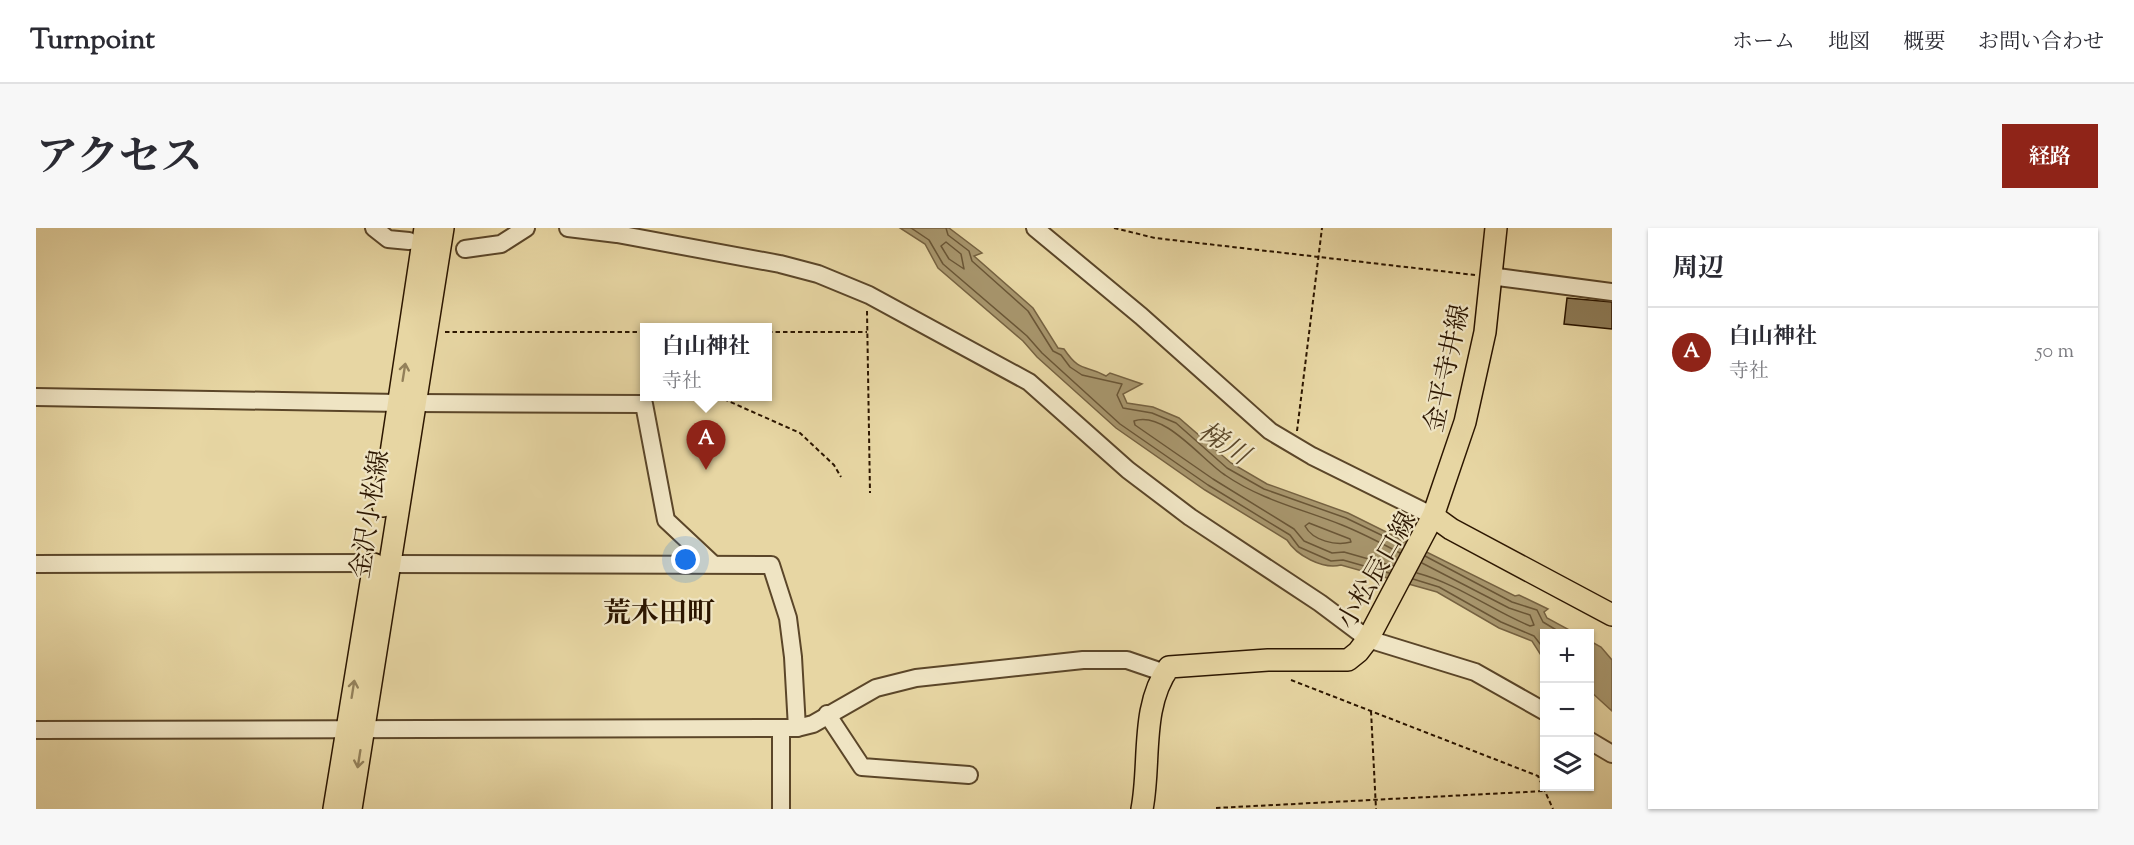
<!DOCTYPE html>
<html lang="ja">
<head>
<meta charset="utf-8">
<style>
  body { margin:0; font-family:"Sorts Mill Goudy","Noto Serif JP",serif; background:#f7f7f7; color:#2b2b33 }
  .controls { position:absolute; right:18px; bottom:18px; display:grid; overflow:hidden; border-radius:0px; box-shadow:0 2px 4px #0004 }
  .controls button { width:54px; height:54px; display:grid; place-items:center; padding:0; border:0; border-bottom:2px solid #e1e1e2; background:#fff; color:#2b2b33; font:30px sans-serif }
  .you { position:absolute; left:650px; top:332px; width:21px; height:21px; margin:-15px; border:4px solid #fff; border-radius:50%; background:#1a73e8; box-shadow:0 0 0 9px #1a73e833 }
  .badge { display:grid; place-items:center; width:39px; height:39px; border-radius:50%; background:#8f2418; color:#fff; font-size:20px; font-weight:700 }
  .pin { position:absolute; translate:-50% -50px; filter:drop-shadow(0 2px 3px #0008) }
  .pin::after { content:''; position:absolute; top:32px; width:21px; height:18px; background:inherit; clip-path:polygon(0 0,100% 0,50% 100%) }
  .popup { position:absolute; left:604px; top:95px; width:132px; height:78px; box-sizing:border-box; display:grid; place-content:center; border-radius:0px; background:#fff; filter:drop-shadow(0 2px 4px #0005); font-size:20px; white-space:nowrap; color:#7c7c81 }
  .popup b { font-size:22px; color:#2b2b33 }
  .popup::after { content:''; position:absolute; left:50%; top:100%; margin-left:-12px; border:12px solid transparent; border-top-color:#fff }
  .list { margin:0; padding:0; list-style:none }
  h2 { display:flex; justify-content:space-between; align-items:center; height:78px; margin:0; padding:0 24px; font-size:26px }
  h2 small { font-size:20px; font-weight:400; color:#7c7c81 }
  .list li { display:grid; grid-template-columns:39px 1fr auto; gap:18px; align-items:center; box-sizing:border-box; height:90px; padding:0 24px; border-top:2px solid #e1e1e2 }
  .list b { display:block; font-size:22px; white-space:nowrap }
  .list p { margin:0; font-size:20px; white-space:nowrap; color:#7c7c81 }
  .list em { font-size:20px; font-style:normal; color:#7c7c81 }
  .icon { flex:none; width:33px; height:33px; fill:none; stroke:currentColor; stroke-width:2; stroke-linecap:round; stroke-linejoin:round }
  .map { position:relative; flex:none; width:1576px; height:581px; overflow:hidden; border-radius:0px }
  header { display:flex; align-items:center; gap:36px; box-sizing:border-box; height:84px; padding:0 30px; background:#fff; border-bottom:2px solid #e1e1e2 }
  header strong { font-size:28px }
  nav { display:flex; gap:33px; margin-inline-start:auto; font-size:21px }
  .intro { display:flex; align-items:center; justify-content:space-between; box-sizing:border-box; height:144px; padding:0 36px }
  h1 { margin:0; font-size:42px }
  .button { padding:15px 27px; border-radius:0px; background:#8f2418; color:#fff; font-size:21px; font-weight:700 }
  main { display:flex; gap:36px; padding:0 36px }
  aside { flex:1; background:#fff; border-radius:0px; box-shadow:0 2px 4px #0004 }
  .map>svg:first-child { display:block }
  .water { fill:#a7956c; stroke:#766241; stroke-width:1.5 }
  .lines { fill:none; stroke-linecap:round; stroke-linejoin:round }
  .shore { stroke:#6a5636; stroke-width:1.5 }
  .building { fill:#8d7a55; stroke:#2c1600; stroke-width:1.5 }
  .minor-casing { stroke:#5b4629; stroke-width:20 }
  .major-casing { stroke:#2c1600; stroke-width:24 }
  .path { stroke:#2c1600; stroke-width:2; stroke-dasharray:4.5 3; stroke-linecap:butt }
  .minor { stroke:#efe4c3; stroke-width:16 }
  .major { stroke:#e7d6a3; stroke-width:21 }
  .oneway { stroke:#93805a }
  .labels { text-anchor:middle; stroke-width:4.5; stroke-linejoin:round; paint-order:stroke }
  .street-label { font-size:26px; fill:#2c1600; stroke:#efe4c3 }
  .water-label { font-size:27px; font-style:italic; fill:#5d492b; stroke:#efe4c3 }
  .quarter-label { font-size:28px; font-weight:bold; fill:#2c1600; stroke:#efe4c3 }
</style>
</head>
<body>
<header>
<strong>Turnpoint</strong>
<nav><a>ホーム</a><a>地図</a><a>概要</a><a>お問い合わせ</a></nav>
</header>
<div class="intro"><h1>アクセス</h1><a class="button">経路</a></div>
<main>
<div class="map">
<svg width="1576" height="581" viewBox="0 0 1576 581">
  <rect width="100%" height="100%" fill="#e7d6a3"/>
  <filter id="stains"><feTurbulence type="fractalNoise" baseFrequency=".00333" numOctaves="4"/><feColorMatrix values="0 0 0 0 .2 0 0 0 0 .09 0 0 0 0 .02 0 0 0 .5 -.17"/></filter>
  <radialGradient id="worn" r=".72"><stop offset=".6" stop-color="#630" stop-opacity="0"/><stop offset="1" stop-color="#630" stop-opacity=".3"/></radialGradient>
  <g class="water">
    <path d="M864,0H913L946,25L938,28L997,80L1022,120L1028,121C1045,146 1049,136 1070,148L1074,145L1106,156L1087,166L1091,175L1117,179L1143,190L1195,235L1231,256L1312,285L1479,368L1483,367L1512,381L1508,384L1511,390L1539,405L1508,406V432L1496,413L1463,400L1401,364L1305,337C1287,342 1260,327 1251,312L1169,262L1080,200L1001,129L987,113L902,40L889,16Z"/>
    <polygon points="1554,413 1565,419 1576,432 1576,483 1554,463"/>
  </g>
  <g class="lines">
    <g class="shore">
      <polyline points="875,0 893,12 907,36 991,108 1006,125 1084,196 1172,257 1254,307 1263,319 1295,333 1307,332 1353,345"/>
      <polyline points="910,0 912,7 933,23 936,33 992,83 1017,123 1025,127 1034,139 1046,147 1086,156 1081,167 1087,180 1116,185 1140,195 1191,240 1228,261 1310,290 1368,318"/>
      <polygon points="910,14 925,26 928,41 913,31 905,18"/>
      <path d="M1273,295L1314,311L1315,314C1300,318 1277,313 1269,298Z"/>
      <polyline points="1389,328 1476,374 1501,382 1507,394 1527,406"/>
      <path d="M1357,338L1308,324L1296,325L1268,313L1258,301L1177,251L1099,197L1098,193C1128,182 1166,232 1189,247C1225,272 1266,281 1306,297C1326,305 1345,315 1364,325"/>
      <path d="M1381,345C1422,356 1455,382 1494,398L1498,397L1494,387L1473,380L1386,335"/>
      <polyline points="1377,351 1403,359 1465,394 1498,408 1508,421"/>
    </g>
  </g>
  <polygon class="building" points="1531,70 1576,74 1576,101 1528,96"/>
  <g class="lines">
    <defs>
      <g id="minor">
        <polyline points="338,0 352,11 373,13"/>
        <polyline points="532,0 581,6 744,36 782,46 833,67 993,154 1092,242 1154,289 1284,375 1332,411 1439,444 1508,483"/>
        <polyline points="999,0 1105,88 1234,203 1276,228 1397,288"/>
        <polyline points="429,21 465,16 490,0"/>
        <polyline points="1454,48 1576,64"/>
        <polyline points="0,169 363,175"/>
        <polyline points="378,175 608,176 630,292 677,336"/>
        <polyline points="0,336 338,335"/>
        <polyline points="352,336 735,337 752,390 757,429 761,500"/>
        <polyline points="791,486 826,539 933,547"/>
        <polyline points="0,502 761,500 777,496 840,460 880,450 1047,432 1091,432 1129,445"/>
        <polyline points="1554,513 1576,526"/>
        <polyline points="745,581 745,500"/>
      </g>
      <g id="major">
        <polyline points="347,278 389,0"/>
        <polyline points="1397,288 1415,301 1576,387"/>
        <polyline points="298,581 338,336"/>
        <polyline points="315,581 407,0"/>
        <path d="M1106,581C1115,535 1104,479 1133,439L1232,432H1312L1322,424L1332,411L1397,288L1429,194L1449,104L1460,0"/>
      </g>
    </defs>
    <use href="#minor" class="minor-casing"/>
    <use href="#major" class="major-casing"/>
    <g class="path">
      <polyline points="1078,0 1119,10 1439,47"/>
      <polyline points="831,83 834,265"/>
      <polyline points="409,104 608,104"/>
      <polyline points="732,104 831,104"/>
      <polyline points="608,164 608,140"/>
      <polyline points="681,168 764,205 798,237 805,249"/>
      <polyline points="1261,203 1286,0"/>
      <polyline points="1255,452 1502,548 1517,581"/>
      <polyline points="1335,483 1340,581"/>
      <polyline points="1180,580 1509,563"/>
    </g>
    <use href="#minor" class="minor"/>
    <use href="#major" class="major"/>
  </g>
  <defs><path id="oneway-shaft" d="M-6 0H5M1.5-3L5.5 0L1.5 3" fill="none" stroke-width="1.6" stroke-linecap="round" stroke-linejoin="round" transform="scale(1.5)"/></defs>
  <g class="oneway">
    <use href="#oneway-shaft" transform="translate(368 144) rotate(-81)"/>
    <use href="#oneway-shaft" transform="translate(317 461) rotate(-81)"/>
    <use href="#oneway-shaft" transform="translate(323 531) rotate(99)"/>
  </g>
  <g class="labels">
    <g class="street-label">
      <text transform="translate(1410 140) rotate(-78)" y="9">金平寺井線</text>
      <text transform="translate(333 286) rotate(-81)" y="9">金沢小松線</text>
      <text transform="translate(1340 342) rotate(-60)" y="9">小松辰口線</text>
    </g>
    <g class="water-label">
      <text transform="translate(1188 215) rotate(33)" y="9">梯川</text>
    </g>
    <g class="quarter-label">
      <text x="623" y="394">荒木田町</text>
    </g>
  </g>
  <rect width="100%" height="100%" filter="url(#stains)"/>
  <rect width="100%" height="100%" fill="url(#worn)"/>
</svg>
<div class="controls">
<button>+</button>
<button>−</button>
<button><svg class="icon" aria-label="layers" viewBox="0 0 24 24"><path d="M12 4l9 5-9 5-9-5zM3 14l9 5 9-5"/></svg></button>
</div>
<div class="you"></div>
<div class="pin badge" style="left:670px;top:242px">A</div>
<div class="popup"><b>白山神社</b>寺社</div>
</div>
<aside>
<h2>周辺<small></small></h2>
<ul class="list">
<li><span class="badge">A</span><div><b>白山神社</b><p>寺社</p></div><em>50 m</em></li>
</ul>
</aside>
</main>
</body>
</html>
